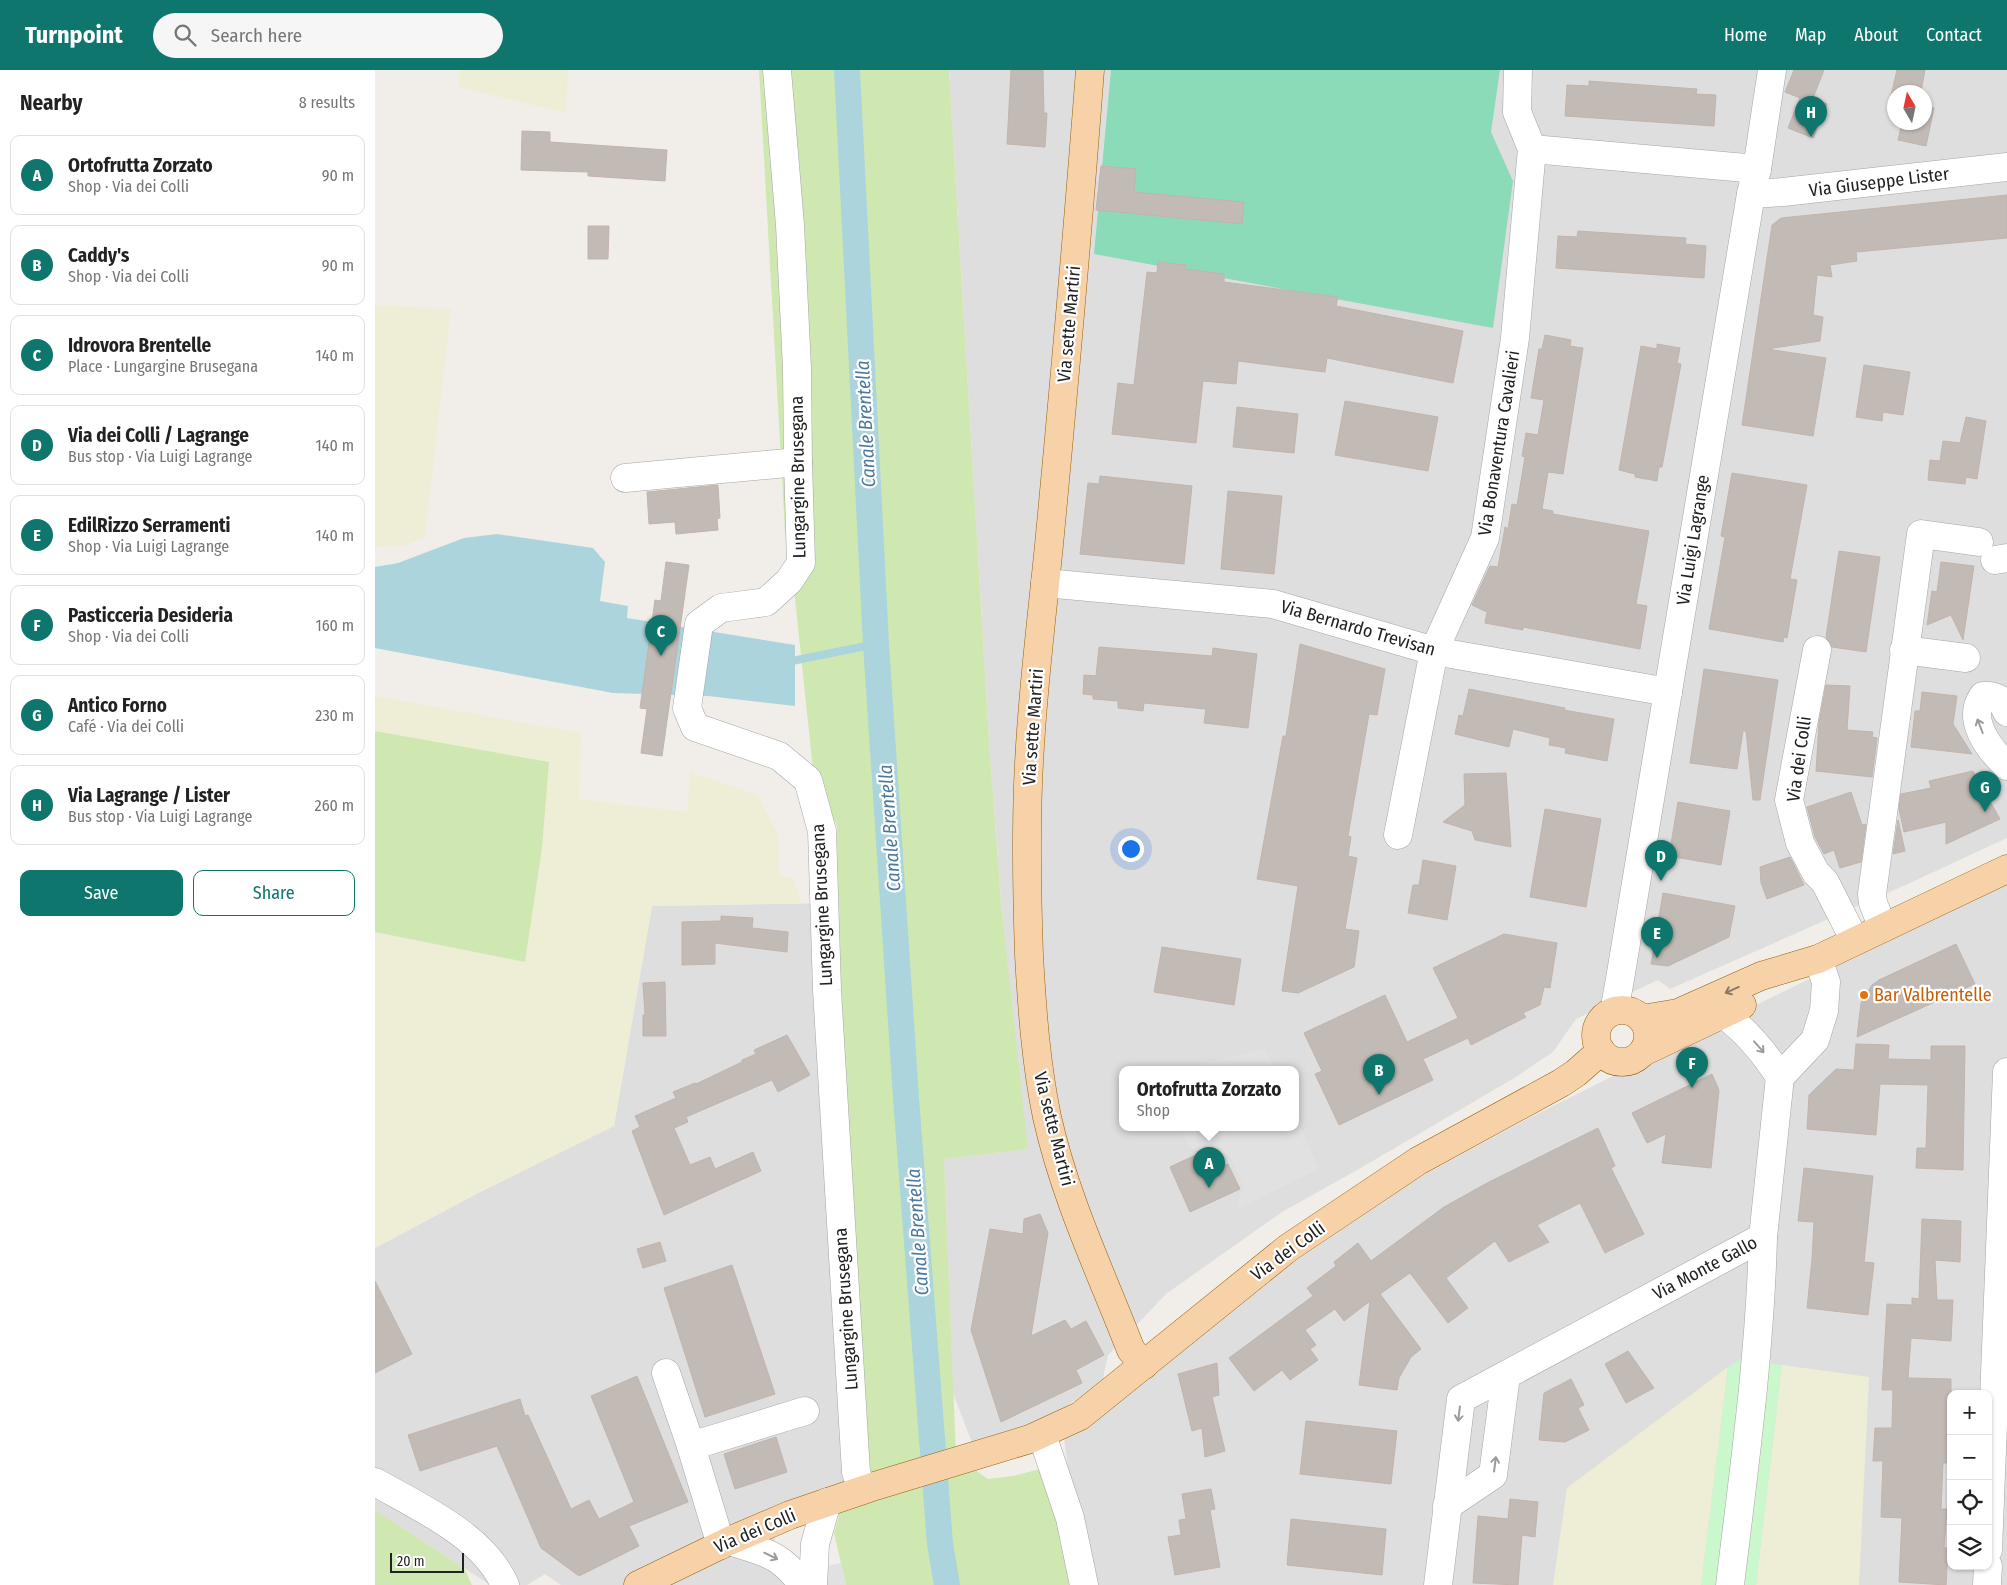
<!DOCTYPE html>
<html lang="en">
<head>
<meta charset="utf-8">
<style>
  body { margin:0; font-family:"Fira Sans Condensed",sans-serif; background:#f6f6f6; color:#222 }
  .controls { position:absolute; right:15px; bottom:15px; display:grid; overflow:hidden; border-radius:10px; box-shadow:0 1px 4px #0004 }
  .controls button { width:45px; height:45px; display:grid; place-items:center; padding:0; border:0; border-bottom:1px solid #e0e0e0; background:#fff; color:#222; font:25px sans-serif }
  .compass { position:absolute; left:1512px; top:15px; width:45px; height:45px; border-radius:50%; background:#fff; box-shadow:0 1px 4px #0004; rotate:351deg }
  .scale { position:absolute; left:15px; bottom:12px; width:74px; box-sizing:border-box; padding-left:5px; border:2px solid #212121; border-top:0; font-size:14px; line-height:18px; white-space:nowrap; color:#212121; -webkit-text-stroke:4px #fff; paint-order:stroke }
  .you { position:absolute; left:755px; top:778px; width:18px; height:18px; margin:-12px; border:4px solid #fff; border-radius:50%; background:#1a73e8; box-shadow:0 0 0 8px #1a73e833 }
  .badge { display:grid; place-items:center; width:32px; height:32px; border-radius:50%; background:#0f766e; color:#fff; font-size:16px; font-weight:700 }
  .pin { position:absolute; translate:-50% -41px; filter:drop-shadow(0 1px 2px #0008) }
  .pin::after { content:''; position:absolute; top:26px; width:18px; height:15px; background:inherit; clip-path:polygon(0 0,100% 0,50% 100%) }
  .popup { position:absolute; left:744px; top:996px; width:180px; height:65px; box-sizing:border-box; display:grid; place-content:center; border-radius:10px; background:#fff; filter:drop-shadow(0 1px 4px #0005); font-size:16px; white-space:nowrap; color:#767676 }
  .popup b { font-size:19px; color:#222 }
  .popup::after { content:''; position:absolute; left:50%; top:100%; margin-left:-10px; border:10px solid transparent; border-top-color:#fff }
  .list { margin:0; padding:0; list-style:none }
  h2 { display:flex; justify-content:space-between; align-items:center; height:65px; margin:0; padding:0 20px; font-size:21px }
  h2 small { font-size:16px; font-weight:400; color:#767676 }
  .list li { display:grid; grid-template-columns:32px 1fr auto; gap:15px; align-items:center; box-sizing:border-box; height:80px; margin:0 10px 10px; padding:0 10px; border:1px solid #e0e0e0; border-radius:10px }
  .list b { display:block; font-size:19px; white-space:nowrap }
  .list p { margin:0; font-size:16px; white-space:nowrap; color:#767676 }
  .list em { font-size:16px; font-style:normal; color:#767676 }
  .actions { display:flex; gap:10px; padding:15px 20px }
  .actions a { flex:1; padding:11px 0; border:1px solid #0f766e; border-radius:10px; text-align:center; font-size:18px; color:#0f766e }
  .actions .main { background:#0f766e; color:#fff }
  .icon { flex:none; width:28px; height:28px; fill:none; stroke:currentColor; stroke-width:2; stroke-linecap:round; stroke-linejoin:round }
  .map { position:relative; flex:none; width:1632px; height:1515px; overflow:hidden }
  header { display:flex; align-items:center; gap:30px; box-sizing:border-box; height:70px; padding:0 25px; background:#0f766e; color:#fff }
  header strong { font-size:24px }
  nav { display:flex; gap:28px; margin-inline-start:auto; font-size:18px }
  .search { width:350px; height:45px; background:#f6f6f6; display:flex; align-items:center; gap:12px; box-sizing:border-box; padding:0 18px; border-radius:28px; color:#767676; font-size:19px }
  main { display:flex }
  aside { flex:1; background:#fff }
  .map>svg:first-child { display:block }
  .residential { fill:#dfdede; fill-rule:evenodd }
  .farmland { fill:#eeeed6 }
  .grass { fill:#cfe8b2 }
  .park { fill:#caf7cb }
  .pitch { fill:#8cdbb8 }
  .parking { fill:#e1e1e1 }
  .water { fill:#acd4dc }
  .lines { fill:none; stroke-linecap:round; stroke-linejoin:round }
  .stream { stroke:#acd4dc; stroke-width:8 }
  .canal { stroke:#acd4dc; stroke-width:26 }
  .building { fill:#c2bab5; stroke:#c2b4ac }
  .minor-casing { stroke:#a5a5a5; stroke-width:29 }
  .major-casing { stroke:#976008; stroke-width:29 }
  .minor { stroke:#fff; stroke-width:28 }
  .major { stroke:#f7d1a7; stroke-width:28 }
  .oneway { stroke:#9b9b9b }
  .oneway2 { stroke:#8c7964 }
  .food-dot { fill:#e8710a; stroke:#fff; stroke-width:2 }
  .labels { text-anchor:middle; stroke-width:4.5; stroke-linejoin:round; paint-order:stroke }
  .street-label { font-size:18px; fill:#212121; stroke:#fff }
  .food-label { font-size:18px; fill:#c56008; stroke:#fff; text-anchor:start }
  .water-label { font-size:19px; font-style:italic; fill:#4c789d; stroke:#fff }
</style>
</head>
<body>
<header>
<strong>Turnpoint</strong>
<div class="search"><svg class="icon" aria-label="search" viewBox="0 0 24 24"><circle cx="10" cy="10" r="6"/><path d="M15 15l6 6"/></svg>Search here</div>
<nav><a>Home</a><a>Map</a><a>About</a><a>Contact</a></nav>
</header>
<main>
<aside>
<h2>Nearby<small>8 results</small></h2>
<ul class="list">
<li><span class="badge">A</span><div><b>Ortofrutta Zorzato</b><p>Shop · Via dei Colli</p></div><em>90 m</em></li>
<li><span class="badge">B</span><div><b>Caddy's</b><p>Shop · Via dei Colli</p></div><em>90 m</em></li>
<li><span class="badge">C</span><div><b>Idrovora Brentelle</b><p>Place · Lungargine Brusegana</p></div><em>140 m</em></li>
<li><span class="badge">D</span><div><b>Via dei Colli / Lagrange</b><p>Bus stop · Via Luigi Lagrange</p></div><em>140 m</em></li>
<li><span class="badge">E</span><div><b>EdilRizzo Serramenti</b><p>Shop · Via Luigi Lagrange</p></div><em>140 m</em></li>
<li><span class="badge">F</span><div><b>Pasticceria Desideria</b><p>Shop · Via dei Colli</p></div><em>160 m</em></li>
<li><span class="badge">G</span><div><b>Antico Forno</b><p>Café · Via dei Colli</p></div><em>230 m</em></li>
<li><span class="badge">H</span><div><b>Via Lagrange / Lister</b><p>Bus stop · Via Luigi Lagrange</p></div><em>260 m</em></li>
</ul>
<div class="actions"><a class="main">Save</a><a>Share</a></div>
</aside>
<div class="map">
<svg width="1632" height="1515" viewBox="0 0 1632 1515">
  <rect width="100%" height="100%" fill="#f1eee9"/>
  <g class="residential">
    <path d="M574,0H1632V768L1535,813L1295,919L1283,910L1201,949L1178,982L1141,1007L984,1099L907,1142L791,1224L733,1285L727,1313L676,1346L597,1373L578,1323L569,1089L652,1079L626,830L614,671ZM1520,22H1550V52H1520ZM748,999H920V1057H748Z"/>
    <path d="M1632,812V1515H710L689,1369L713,1355L885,1215L1043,1108L1150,1050L1334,958ZM1576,1324H1613V1496H1576Z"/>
    <polygon points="462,833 471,1420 397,1449 401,1475 412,1515 186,1515 170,1504 152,1515 115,1515 0,1440 0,1178 103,1123 239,1056 277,836"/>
  </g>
  <g class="farmland">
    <polygon points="85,0 193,0 191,43 84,17"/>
    <polygon points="0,235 76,239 50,468 28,476 0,477"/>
    <polygon points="0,626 206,663 204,729 312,742 315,702 383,725 404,766 404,806 418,808 427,833 277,836 239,1056 103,1123 0,1178 0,862 150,891 174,692 0,661"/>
    <polygon points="1407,1295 1494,1307 1484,1515 1381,1515"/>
    <polygon points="1353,1297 1326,1515 1178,1515 1192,1418"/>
  </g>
  <g class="grass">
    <polygon points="384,0 574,0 614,671 626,831 653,1079 569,1089 581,1386 613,1409 638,1406 692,1392 710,1515 471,1515 459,1463 471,1420 463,897 462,756 439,709 420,529 410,461"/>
    <polygon points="0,661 174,692 167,778 150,892 0,862"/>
    <polygon points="0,1440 89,1498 97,1515 0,1515"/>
  </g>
  <polygon class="park" points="1365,1290 1407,1295 1381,1515 1326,1515 1353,1297"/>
  <polygon class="pitch" points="736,0 1125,0 1116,62 1138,111 1118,258 719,184"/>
  <g class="parking">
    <polygon points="890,978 900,999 807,999"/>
    <polygon points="920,1045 944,1099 864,1138 862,1131 869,1118 855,1086 838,1093 831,1082 819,1080 811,1073 806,1057 920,1057"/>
    <polygon points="466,1493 471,1515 438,1515 439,1499"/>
  </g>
  <polygon class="water" points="122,464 218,478 230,492 225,531 253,536 252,548 420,575 420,636 333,626 238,623 0,578 0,497 23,493 89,468"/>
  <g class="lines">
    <polyline class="stream" points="412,592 501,574"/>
    <polyline class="canal" points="472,0 501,574 531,1028 565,1474 572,1515"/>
  </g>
  <g class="building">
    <polygon points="636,0 668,0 669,43 672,43 670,77 632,74"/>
    <polygon points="1419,0 1449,0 1438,28 1452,34 1438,68 1413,58 1425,28 1410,22"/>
    <polygon points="1522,0 1550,0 1546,22 1520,22 1520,35 1514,34"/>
    <polygon points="1214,11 1322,19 1321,24 1341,25 1339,56 1190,46 1192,15 1214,16"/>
    <polygon points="1550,36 1559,38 1551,76 1523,70 1527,52 1550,52"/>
    <polygon points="147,61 175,62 175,72 292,80 290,111 213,106 213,102 146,100"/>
    <polygon points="726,96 761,99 759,122 869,132 867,154 721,140"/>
    <polygon points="1632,125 1632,168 1481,182 1482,191 1455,195 1457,207 1442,205 1438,245 1448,247 1445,271 1392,279 1451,288 1438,366 1367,355 1397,155 1406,148"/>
    <polygon points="213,156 234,156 233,189 213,189"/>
    <polygon points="1203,161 1311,168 1310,174 1331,176 1329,208 1181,198 1183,166 1202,167"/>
    <polygon points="783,192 811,195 811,199 849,204 849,212 963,227 961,236 1088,261 1078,313 952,288 950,302 863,291 861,314 828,311 821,373 737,364 743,313 759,315 772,202 782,203"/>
    <polygon points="1170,265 1196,270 1195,276 1208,278 1188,404 1173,402 1167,439 1178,441 1178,444 1274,461 1261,534 1272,536 1265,579 1148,557 1148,560 1110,553 1112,542 1097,535 1115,496 1123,497 1130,457 1133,459 1137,434 1142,435 1150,387 1147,386 1151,363 1163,365 1169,330 1156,328 1164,279 1167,279"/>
    <polygon points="1282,274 1305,278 1302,293 1306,294 1287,397 1284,397 1282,411 1260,407 1260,404 1244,400 1266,276 1282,279"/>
    <polygon points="1489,295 1535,302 1528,345 1508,342 1507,351 1481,347"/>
    <polygon points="970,331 1063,347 1053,401 960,385"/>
    <polygon points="862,337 923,344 919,383 858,377"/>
    <polygon points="1591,347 1611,351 1602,409 1591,407 1590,414 1553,410 1555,390 1565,391 1568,371 1585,373"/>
    <polygon points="1357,403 1432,415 1415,509 1422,510 1412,568 1409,567 1408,572 1334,559 1350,467 1346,466"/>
    <polygon points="725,406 817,416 809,494 705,484 713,413 724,414"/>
    <polygon points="343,415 345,448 342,449 343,460 301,464 300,452 274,454 272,422"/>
    <polygon points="853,421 907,426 899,504 846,499"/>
    <polygon points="1464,481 1505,487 1491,582 1457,577 1451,567"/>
    <polygon points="291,492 314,495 287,686 266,683 272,639 265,638 280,530 286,531"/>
    <polygon points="1566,492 1599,496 1588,570 1576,545 1552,555 1557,521 1562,522"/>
    <polygon points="925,574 1010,599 1002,645 994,644 973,766 976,767 973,786 982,788 970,859 984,861 979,897 923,923 907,921 923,816 882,809 908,666 911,666"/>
    <polygon points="724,577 837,586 838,578 882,584 873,658 829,653 831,639 769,633 768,641 743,638 743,631 718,629 718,625 708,624 709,605 721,606"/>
    <polygon points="1329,599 1403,610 1385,730 1378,730 1371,661 1368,661 1362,699 1315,693"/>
    <polygon points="1451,615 1475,616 1472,660 1498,662 1497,667 1502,668 1497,707 1441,701 1444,653"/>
    <polygon points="1094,619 1190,638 1189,640 1239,649 1232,691 1190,683 1191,678 1174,675 1175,668 1138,659 1134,677 1080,664 1084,645 1088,646"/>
    <polygon points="1547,622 1582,626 1578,654 1597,684 1536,677 1540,641 1545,641"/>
    <polygon points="1598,701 1625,749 1571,774 1571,752 1529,762 1524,739 1526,724 1556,718 1554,711"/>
    <polygon points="1131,703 1136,777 1100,770 1097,761 1068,752 1090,735 1089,704"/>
    <polygon points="1476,722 1487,755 1491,754 1486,792 1465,798 1459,780 1449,784 1440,767 1432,737"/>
    <polygon points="1303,732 1355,741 1346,795 1294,786"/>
    <polygon points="1170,739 1226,749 1211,837 1155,827"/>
    <polygon points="1523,750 1530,781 1518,784"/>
    <polygon points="1415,787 1429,815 1392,829 1386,813 1385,797"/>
    <polygon points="1048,790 1081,796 1072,850 1033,843 1038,815 1044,815"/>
    <polygon points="1288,823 1360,836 1354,867 1293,896 1276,894"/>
    <polygon points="346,846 378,848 377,858 413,862 412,882 340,873 340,894 307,895 307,852 346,851"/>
    <polygon points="1129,864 1182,873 1175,918 1169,917 1165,935 1148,943 1151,947 1096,975 1093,968 1048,989 1058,1010 964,1055 940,1004 947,1001 929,963 1010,925 1032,972 1083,948 1058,898"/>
    <polygon points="1581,874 1600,914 1482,967 1486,933 1497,915 1504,910"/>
    <polygon points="787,877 866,889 859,935 779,922"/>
    <polygon points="290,912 291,966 268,966 268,945 270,945 268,913"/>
    <polygon points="412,965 435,1005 403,1022 397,1010 311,1047 313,1052 299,1058 315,1095 335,1087 340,1099 378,1082 386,1101 289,1145 257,1061 265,1057 260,1046 301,1028 298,1022 320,1013 321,1014 367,992 367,990 381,984 379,980"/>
    <polygon points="1481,974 1514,975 1513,989 1556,990 1556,976 1590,976 1588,1100 1541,1098 1542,1078 1551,1078 1553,1015 1505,1014 1501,1065 1432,1059 1434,1025 1461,999 1479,1000"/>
    <polygon points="1337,1004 1344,1020 1336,1098 1287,1093 1291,1064 1272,1073 1257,1043"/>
    <polygon points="1223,1058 1240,1096 1236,1098 1269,1164 1230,1183 1205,1133 1162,1155 1174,1172 1134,1192 1120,1171 1071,1208 1093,1238 1073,1253 1035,1203 1005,1224 1046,1279 1036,1287 1024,1308 1022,1320 984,1315 995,1231 969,1251 960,1239 930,1260 941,1275 935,1279 943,1290 915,1310 907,1300 879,1321 854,1288 938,1226 932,1218 961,1196 959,1192 983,1173 996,1191 1069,1137 1114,1112"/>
    <polygon points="825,1083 834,1102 853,1094 865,1119 815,1142 795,1097"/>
    <polygon points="1429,1098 1498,1106 1489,1192 1499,1193 1493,1245 1432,1238 1437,1189 1439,1152 1423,1151"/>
    <polygon points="665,1144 673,1163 656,1266 690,1250 696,1259 711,1251 729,1285 701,1300 707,1313 626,1352 596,1260 615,1159 648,1164 649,1149"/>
    <polygon points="1547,1149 1586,1151 1585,1192 1560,1190 1562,1230 1578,1230 1576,1271 1536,1268 1533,1308 1576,1309 1576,1393 1568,1393 1566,1439 1572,1439 1569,1478 1573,1478 1571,1515 1524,1512 1527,1448 1506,1447 1508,1391 1498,1391 1500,1358 1517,1358 1518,1320 1507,1320 1512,1234 1537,1235 1537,1228 1544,1229"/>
    <polygon points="285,1172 291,1191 268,1198 262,1179"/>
    <polygon points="357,1195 400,1324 330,1347 289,1218"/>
    <polygon points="0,1211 37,1284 0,1303"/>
    <polygon points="1253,1281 1279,1318 1251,1333 1230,1294"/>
    <polygon points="842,1293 844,1325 837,1327 850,1381 830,1387 827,1358 817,1361 803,1304"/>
    <polygon points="262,1306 313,1432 254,1456 264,1476 204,1506 166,1478 122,1376 45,1401 33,1365 145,1329 150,1346 153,1345 196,1439 214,1430 224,1449 259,1432 216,1326"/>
    <polygon points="1196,1309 1209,1335 1203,1338 1214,1360 1190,1372 1164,1370 1169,1323"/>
    <polygon points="931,1351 1022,1361 1016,1414 925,1404"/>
    <polygon points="401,1367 412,1402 360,1419 349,1384"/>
    <polygon points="836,1419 840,1439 835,1440 845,1497 800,1505 793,1467 806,1465 804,1450 811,1449 807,1424"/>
    <polygon points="1135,1429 1163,1432 1160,1467 1147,1465 1143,1515 1098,1513 1103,1446 1133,1449"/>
    <polygon points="916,1449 1011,1459 1007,1505 912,1495"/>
  </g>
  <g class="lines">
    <defs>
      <g id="minor">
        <polyline points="402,0 415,155 422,298 423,392 426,493 414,511 391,532 346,538 324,554 312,638 320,657 404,686 433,710 447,761 452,920 481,1402 487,1420"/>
        <polyline points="1157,79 1382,99"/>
        <polyline points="1376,124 1408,122 1632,97"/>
        <polyline points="250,408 423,392"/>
        <polyline points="1620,490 1632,488"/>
        <polyline points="670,513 898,534 1059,581 1293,622"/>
        <polyline points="1442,580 1414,730 1425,773 1441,803 1450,812 1480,871"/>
        <polyline points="1529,580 1591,588"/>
        <path d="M1632,642C1626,629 1623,625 1608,626C1591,650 1614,679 1632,696"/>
        <polyline points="1023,765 1059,581 1110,468 1140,268 1157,79 1142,42 1143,0"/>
        <polyline points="1508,858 1498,833 1497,824 1546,464 1604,472"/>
        <polyline points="1242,940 1241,931 1245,909 1376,124 1382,99 1397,0"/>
        <path d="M1348,944C1372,961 1389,982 1405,1007L1440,970L1449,941L1451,912L1443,889"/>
        <polyline points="291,1303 316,1376"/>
        <polyline points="667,1365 695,1448 709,1515"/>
        <path d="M0,1412C44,1437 109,1466 130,1515"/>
        <polyline points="1072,1436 1118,1405 1131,1305"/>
        <path d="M354,1471C389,1482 405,1483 428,1515"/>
        <polyline points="346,1475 316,1376 430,1341"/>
        <polyline points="1613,1480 1632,1002"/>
        <polyline points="438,1515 440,1474 452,1432"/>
        <polyline points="1063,1515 1086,1329 1388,1167 1405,1007"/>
        <path d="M1355,1515C1369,1399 1385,1284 1388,1167"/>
        <polyline points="1612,1515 1613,1496"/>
      </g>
      <g id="major">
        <path d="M715,0C703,158 689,317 674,475C666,555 656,635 653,715C651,772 652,828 654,885C657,939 661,994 672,1047C690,1128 726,1203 756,1280L769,1295"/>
        <circle cx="1247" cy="966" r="26"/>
        <polyline points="1267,949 1303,943 1386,906 1443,889 1632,799"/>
        <polyline points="1268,982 1367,935"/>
        <polyline points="263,1515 354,1471 415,1445 500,1416 655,1369 705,1346 913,1178 1043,1091 1186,1013 1201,1003 1226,981"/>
      </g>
    </defs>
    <use href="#minor" class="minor-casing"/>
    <use href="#major" class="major-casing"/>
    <use href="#minor" class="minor"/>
    <use href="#major" class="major"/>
  </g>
  <defs><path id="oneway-shaft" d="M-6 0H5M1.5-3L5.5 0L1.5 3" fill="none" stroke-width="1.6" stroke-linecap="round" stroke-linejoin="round" transform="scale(1.25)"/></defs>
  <g class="oneway">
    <use href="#oneway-shaft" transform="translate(1605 656) rotate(-111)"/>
    <use href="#oneway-shaft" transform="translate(1384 977) rotate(49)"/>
    <use href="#oneway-shaft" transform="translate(1084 1344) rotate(97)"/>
    <use href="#oneway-shaft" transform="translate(1120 1394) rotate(-83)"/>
    <use href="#oneway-shaft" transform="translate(396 1486) rotate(26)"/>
  </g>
  <use class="oneway2" href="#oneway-shaft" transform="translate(1357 920) rotate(156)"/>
  <circle class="food-dot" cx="1489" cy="925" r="5"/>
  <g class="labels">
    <g class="street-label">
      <text transform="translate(1504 112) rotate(-7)" y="6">Via Giuseppe Lister</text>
      <text transform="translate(694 254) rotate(-85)" y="6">Via sette Martiri</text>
      <text transform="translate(1124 373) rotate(-81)" y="6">Via Bonaventura Cavalieri</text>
      <text transform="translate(423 407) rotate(-91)" y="6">Lungargine Brusegana</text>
      <text transform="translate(1318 470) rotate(-81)" y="6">Via Luigi Lagrange</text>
      <text transform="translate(983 558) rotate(16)" y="6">Via Bernardo Trevisan</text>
      <text transform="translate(658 657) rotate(-86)" y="6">Via sette Martiri</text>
      <text transform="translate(1424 689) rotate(-82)" y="6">Via dei Colli</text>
      <text transform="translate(447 835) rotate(-93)" y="6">Lungargine Brusegana</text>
      <text transform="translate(679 1059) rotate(76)" y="6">Via sette Martiri</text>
      <text transform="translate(913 1181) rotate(-36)" y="6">Via dei Colli</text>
      <text transform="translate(1330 1198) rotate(-28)" y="6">Via Monte Gallo</text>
      <text transform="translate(471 1239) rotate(-94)" y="6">Lungargine Brusegana</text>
      <text transform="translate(380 1461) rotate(-23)" y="6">Via dei Colli</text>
    </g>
    <g class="food-label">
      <text x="1499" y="931">Bar Valbrentelle</text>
    </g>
    <g class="water-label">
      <text transform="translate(490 354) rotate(-93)" y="7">Canale Brentella</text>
      <text transform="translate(514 758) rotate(-94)" y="7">Canale Brentella</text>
      <text transform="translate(542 1162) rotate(-94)" y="7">Canale Brentella</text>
    </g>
  </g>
</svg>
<div class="controls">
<button>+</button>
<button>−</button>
<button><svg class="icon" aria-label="locate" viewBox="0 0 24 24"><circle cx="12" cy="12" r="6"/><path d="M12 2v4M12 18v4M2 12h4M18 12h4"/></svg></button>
<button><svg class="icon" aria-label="layers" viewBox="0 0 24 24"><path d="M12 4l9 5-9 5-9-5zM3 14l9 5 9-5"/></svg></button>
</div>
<svg class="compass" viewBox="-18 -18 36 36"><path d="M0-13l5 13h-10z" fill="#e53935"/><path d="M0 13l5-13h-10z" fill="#767676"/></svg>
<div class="scale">20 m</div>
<div class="you"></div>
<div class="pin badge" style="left:834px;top:1118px">A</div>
<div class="popup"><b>Ortofrutta Zorzato</b>Shop</div>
<div class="pin badge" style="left:1004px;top:1025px">B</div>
<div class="pin badge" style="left:286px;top:586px">C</div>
<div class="pin badge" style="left:1286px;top:811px">D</div>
<div class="pin badge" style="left:1282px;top:888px">E</div>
<div class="pin badge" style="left:1317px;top:1018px">F</div>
<div class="pin badge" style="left:1610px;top:742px">G</div>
<div class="pin badge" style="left:1436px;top:67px">H</div>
</div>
</main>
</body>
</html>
